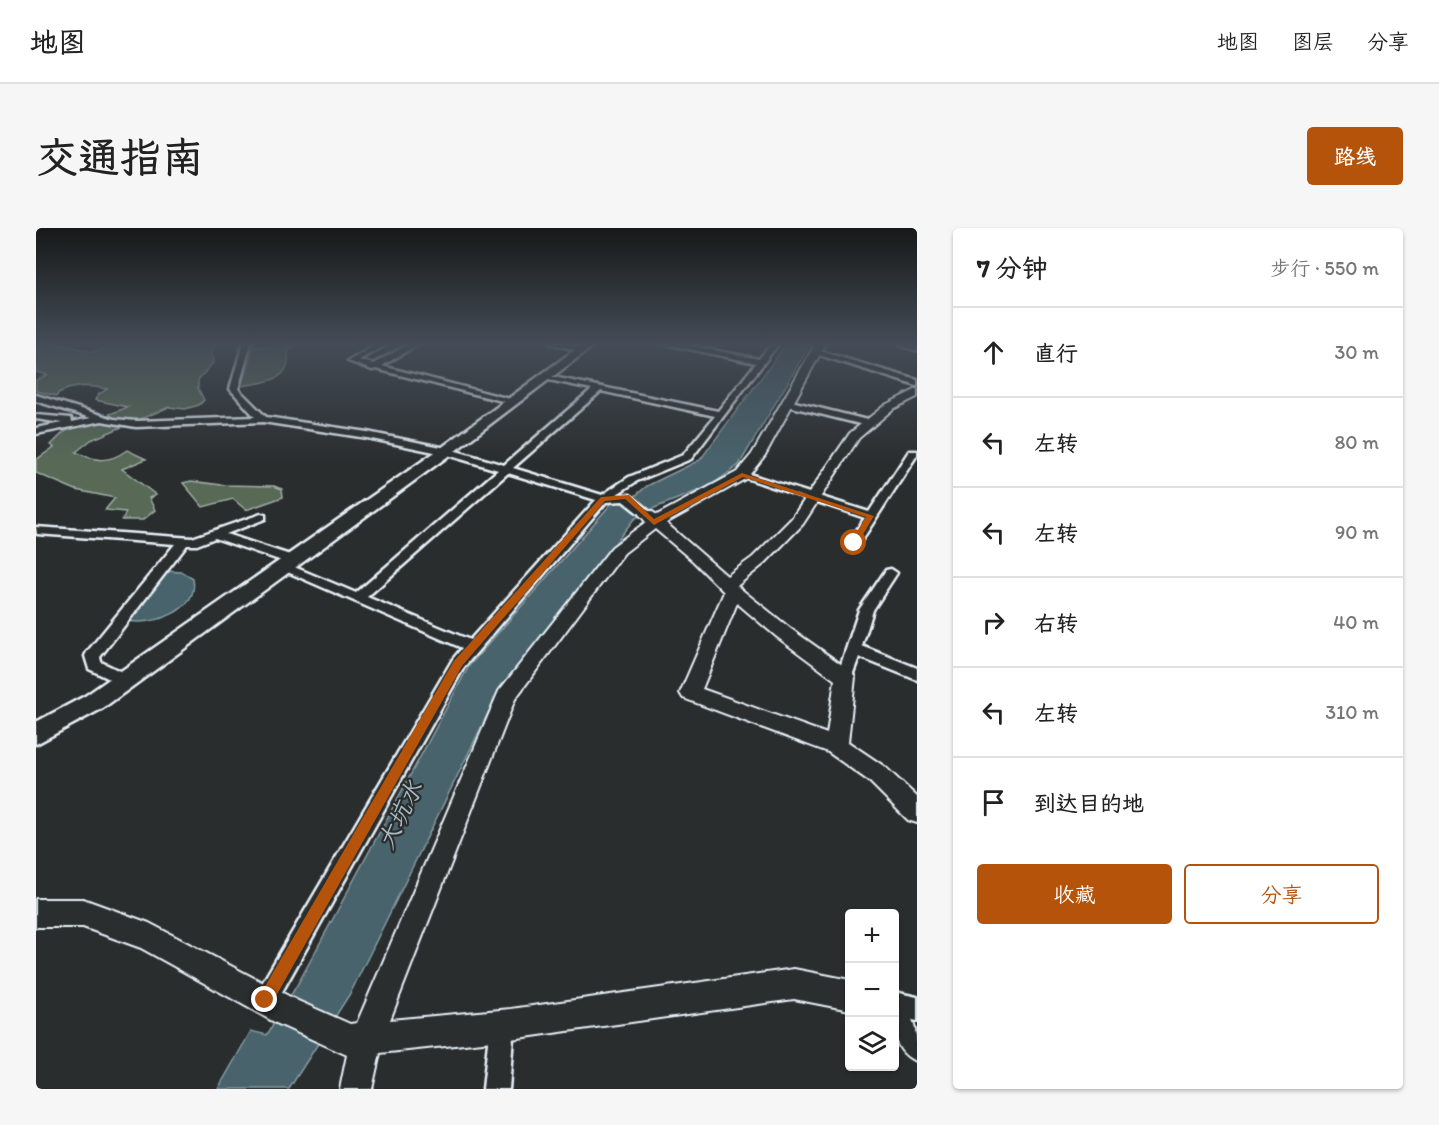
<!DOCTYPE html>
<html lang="zh">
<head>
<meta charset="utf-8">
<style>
  body { margin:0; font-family:Itim,"LXGW WenKai TC",sans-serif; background:#f6f6f6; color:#222 }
  .controls { position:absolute; right:18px; bottom:18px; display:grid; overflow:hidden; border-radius:6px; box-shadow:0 2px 4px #0004 }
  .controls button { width:54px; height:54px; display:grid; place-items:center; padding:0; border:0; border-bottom:2px solid #e0e0e0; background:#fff; color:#222; font:30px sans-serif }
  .stop { position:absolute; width:18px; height:18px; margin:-14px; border:4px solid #b45309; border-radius:50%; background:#fff }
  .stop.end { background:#b45309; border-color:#fff; box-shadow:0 2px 6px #0008 }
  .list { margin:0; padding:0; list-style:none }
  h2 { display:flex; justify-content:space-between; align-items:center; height:78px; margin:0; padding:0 24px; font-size:26px }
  h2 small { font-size:20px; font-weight:400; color:#767676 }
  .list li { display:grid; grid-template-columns:39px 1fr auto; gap:18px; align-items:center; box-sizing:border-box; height:90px; padding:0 24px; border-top:2px solid #e0e0e0 }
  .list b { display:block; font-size:22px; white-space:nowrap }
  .list em { font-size:20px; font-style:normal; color:#767676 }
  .actions { display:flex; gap:12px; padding:18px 24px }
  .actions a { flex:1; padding:14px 0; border:2px solid #b45309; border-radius:6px; text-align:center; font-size:21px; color:#b45309 }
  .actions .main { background:#b45309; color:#fff }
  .icon { flex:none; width:33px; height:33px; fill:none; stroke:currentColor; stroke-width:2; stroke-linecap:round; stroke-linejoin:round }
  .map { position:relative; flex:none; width:881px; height:861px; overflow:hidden; border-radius:6px }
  header { display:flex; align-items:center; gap:36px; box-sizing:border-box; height:84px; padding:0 30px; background:#fff; border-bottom:2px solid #e0e0e0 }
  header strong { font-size:28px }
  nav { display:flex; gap:33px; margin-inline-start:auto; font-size:21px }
  .intro { display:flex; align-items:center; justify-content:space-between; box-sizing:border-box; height:144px; padding:0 36px }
  h1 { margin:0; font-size:42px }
  .button { padding:15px 27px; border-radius:6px; background:#b45309; color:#fff; font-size:21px; font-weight:700 }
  main { display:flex; gap:36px; padding:0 36px }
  aside { flex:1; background:#fff; border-radius:6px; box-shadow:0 2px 4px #0004 }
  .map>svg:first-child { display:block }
  .green { fill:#586b56; stroke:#a0aea7; stroke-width:1.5 }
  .water { fill:#48646c; stroke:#889ca4; stroke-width:1.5 }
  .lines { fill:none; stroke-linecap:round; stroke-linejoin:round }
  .minor-casing { stroke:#e8f1f8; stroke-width:5 }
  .tertiary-casing { stroke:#e8f1f8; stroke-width:4 }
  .secondary-casing { stroke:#e8f1f8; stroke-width:5 }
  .primary-casing { stroke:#e8f1f8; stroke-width:4 }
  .minor { fill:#2a2d2e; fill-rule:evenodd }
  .tertiary { fill:#2a2d2e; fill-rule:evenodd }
  .secondary { fill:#2a2d2e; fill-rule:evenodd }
  .primary { fill:#726c4b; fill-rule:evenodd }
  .route { fill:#b45309 }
  .labels { text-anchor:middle; stroke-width:4.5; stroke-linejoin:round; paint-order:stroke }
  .water-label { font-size:24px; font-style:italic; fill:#a8b9c0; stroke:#2a2d2e }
</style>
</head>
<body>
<header>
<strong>地图</strong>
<nav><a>地图</a><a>图层</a><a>分享</a></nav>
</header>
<div class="intro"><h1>交通指南</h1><a class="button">路线</a></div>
<main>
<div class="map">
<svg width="881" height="861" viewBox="0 0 881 861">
  <rect width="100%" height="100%" fill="#2a2d2e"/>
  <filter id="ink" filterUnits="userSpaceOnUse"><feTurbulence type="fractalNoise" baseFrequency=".0167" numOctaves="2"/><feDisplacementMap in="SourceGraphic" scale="12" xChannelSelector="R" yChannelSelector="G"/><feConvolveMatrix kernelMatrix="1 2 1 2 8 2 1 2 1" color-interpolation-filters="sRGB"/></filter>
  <g filter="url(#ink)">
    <g class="green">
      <path d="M0,115H21L57,124L86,115H186L175,121L177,135L162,152V160L168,172L163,177L149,181L133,179L55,212L40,224C60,234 73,235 91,222L110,231L86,241L120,267L113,270L119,282L107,292H86L90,284L69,282L79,270L40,262L0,245V232L18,219L15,217L28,204L92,179L59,172L62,167L71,161C53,157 38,157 22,165L21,168L0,163V152L11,147L0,144Z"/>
      <path d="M240,115H263L252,124C256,155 227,154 205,158L218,119L237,118Z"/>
      <polygon points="155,253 186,257 238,258 246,261 247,269 210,282 197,271 167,279 147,255"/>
    </g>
    <g class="water">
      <polygon points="751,115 775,115 703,237 674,258 616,281 598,291 465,459 315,764 253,861 182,861 215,803 231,807 264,752 433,438 575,276 599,268 611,258 664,232"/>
      <path d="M127,343L146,344L157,351C164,383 116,398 92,393Z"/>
    </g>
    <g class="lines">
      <defs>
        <g id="minor">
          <path d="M207,115H215L202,161L230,189L331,204L410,220L468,237L556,161L508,151V147L682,183L720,135L624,115H641L723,131L736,115H743L655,231L601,253L581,266L594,267L614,284V288H606L587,273L570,274L428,439L237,780L229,784L221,780L217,772L221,764L417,431L426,420L240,339L246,335L251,336L320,365L462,242L408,226L331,210L227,194L100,199L66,193L0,206V200L26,195L0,191V187L35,190L36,194L55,190L0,173V167L78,191L100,193L219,189L194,161ZM565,163L679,188L647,227L593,249L566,267L477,240ZM472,245L560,272L434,412L331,369Z"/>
          <polygon points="344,115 353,115 323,132 337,136 375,115 384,115 346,138 482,173 478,176 340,141 336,142 312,133"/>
          <polygon points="514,115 528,115 551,122 547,124"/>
          <polygon points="777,121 881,152 881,158 777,125"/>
          <polygon points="751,172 835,193 837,195 832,198 748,177 748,173"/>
          <polygon points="873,223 881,223 881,227 824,315 818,319 812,315 829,290 701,247 702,245 710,245 833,284"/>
          <polygon points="225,286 229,287 229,291 190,306 260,329 262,332 260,335 252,335 179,310 161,317 151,317 64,429 65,434 94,448 97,452 94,456 84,456 53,441 49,428 51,424 139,316 1,306 0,299 156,310"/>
          <polygon points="855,341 861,345 837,382 826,418 881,440 881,452 823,429 814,453 804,453 801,449 823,382 850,342"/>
          <polygon points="858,764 881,769 881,793 858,788"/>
          <polygon points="466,784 474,788 478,796 473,861 447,861 454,796 458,788"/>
        </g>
        <g id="tertiary">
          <path d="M780,115H790L729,227L711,250L630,295L691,348L717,329L756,290L814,205L849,177L881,161V169L857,181L823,210L767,296L729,335L701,358L755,401L816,444L819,449L812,514L849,539L881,569V595L872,592L833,553L792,524L647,470L644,465L688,364L657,333L619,301L588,325L479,471L354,792L475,781L758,741L814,752V782L758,771L475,811L344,825L336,861H304L311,827L240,795L105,720L47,699H0V671H47L113,695L262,773L314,796L321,795L463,463L576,319L610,294L603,286L605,283H615L621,287L701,244L716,226ZM701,375L741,409L799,452L791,506L666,461Z"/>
          <path d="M858,773C881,784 881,808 881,834C854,822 858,798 858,773Z"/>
        </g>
        <polygon id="secondary" points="548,115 561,115 415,226 67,480 0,516 0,494 49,468 405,220"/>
        <polygon id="primary" points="862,115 881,115 881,123 864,118"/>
      </defs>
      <use href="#minor" class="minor-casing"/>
      <use href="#tertiary" class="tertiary-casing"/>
      <use href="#secondary" class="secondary-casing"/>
      <use href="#primary" class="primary-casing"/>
      <use href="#minor" class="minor"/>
      <use href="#tertiary" class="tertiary"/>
      <use href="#secondary" class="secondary"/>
      <use href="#primary" class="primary"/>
    </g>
  </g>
  <linearGradient id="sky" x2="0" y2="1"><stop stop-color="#171919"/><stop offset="0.49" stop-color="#444c57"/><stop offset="1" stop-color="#444c57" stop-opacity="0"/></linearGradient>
  <rect width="881" height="236" fill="url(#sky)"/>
  <polygon class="route" points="706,245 838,288 822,315 818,318 814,315 830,289 707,249 618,297 589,271 569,273 426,438 235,777 229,780 224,777 222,772 224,767 418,433 565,269 593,267 618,291"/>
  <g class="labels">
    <g class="water-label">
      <text transform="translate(364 587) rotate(-64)" y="8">大坑水</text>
    </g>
  </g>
</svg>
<div class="controls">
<button>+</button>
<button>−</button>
<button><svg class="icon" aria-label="layers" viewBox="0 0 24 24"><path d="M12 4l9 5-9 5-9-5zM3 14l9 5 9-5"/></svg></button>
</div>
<div class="stop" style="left:818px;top:315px"></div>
<div class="stop end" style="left:229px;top:772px"></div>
</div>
<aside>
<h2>7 分钟<small>步行 · 550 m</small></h2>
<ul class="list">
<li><svg class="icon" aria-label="ahead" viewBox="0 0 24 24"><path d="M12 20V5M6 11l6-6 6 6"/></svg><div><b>直行</b></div><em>30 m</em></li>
<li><svg class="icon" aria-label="left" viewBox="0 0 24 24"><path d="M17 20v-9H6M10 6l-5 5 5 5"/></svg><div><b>左转</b></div><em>80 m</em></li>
<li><svg class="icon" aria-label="left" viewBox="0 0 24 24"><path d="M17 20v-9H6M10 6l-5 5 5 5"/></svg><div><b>左转</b></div><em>90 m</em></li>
<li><svg class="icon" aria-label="right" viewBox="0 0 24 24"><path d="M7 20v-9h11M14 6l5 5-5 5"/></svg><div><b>右转</b></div><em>40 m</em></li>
<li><svg class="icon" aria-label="left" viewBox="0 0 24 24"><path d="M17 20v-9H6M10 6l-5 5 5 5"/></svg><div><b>左转</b></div><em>310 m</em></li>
<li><svg class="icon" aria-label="arrive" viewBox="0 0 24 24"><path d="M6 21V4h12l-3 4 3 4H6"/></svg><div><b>到达目的地</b></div></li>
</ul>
<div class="actions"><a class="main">收藏</a><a>分享</a></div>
</aside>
</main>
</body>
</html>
